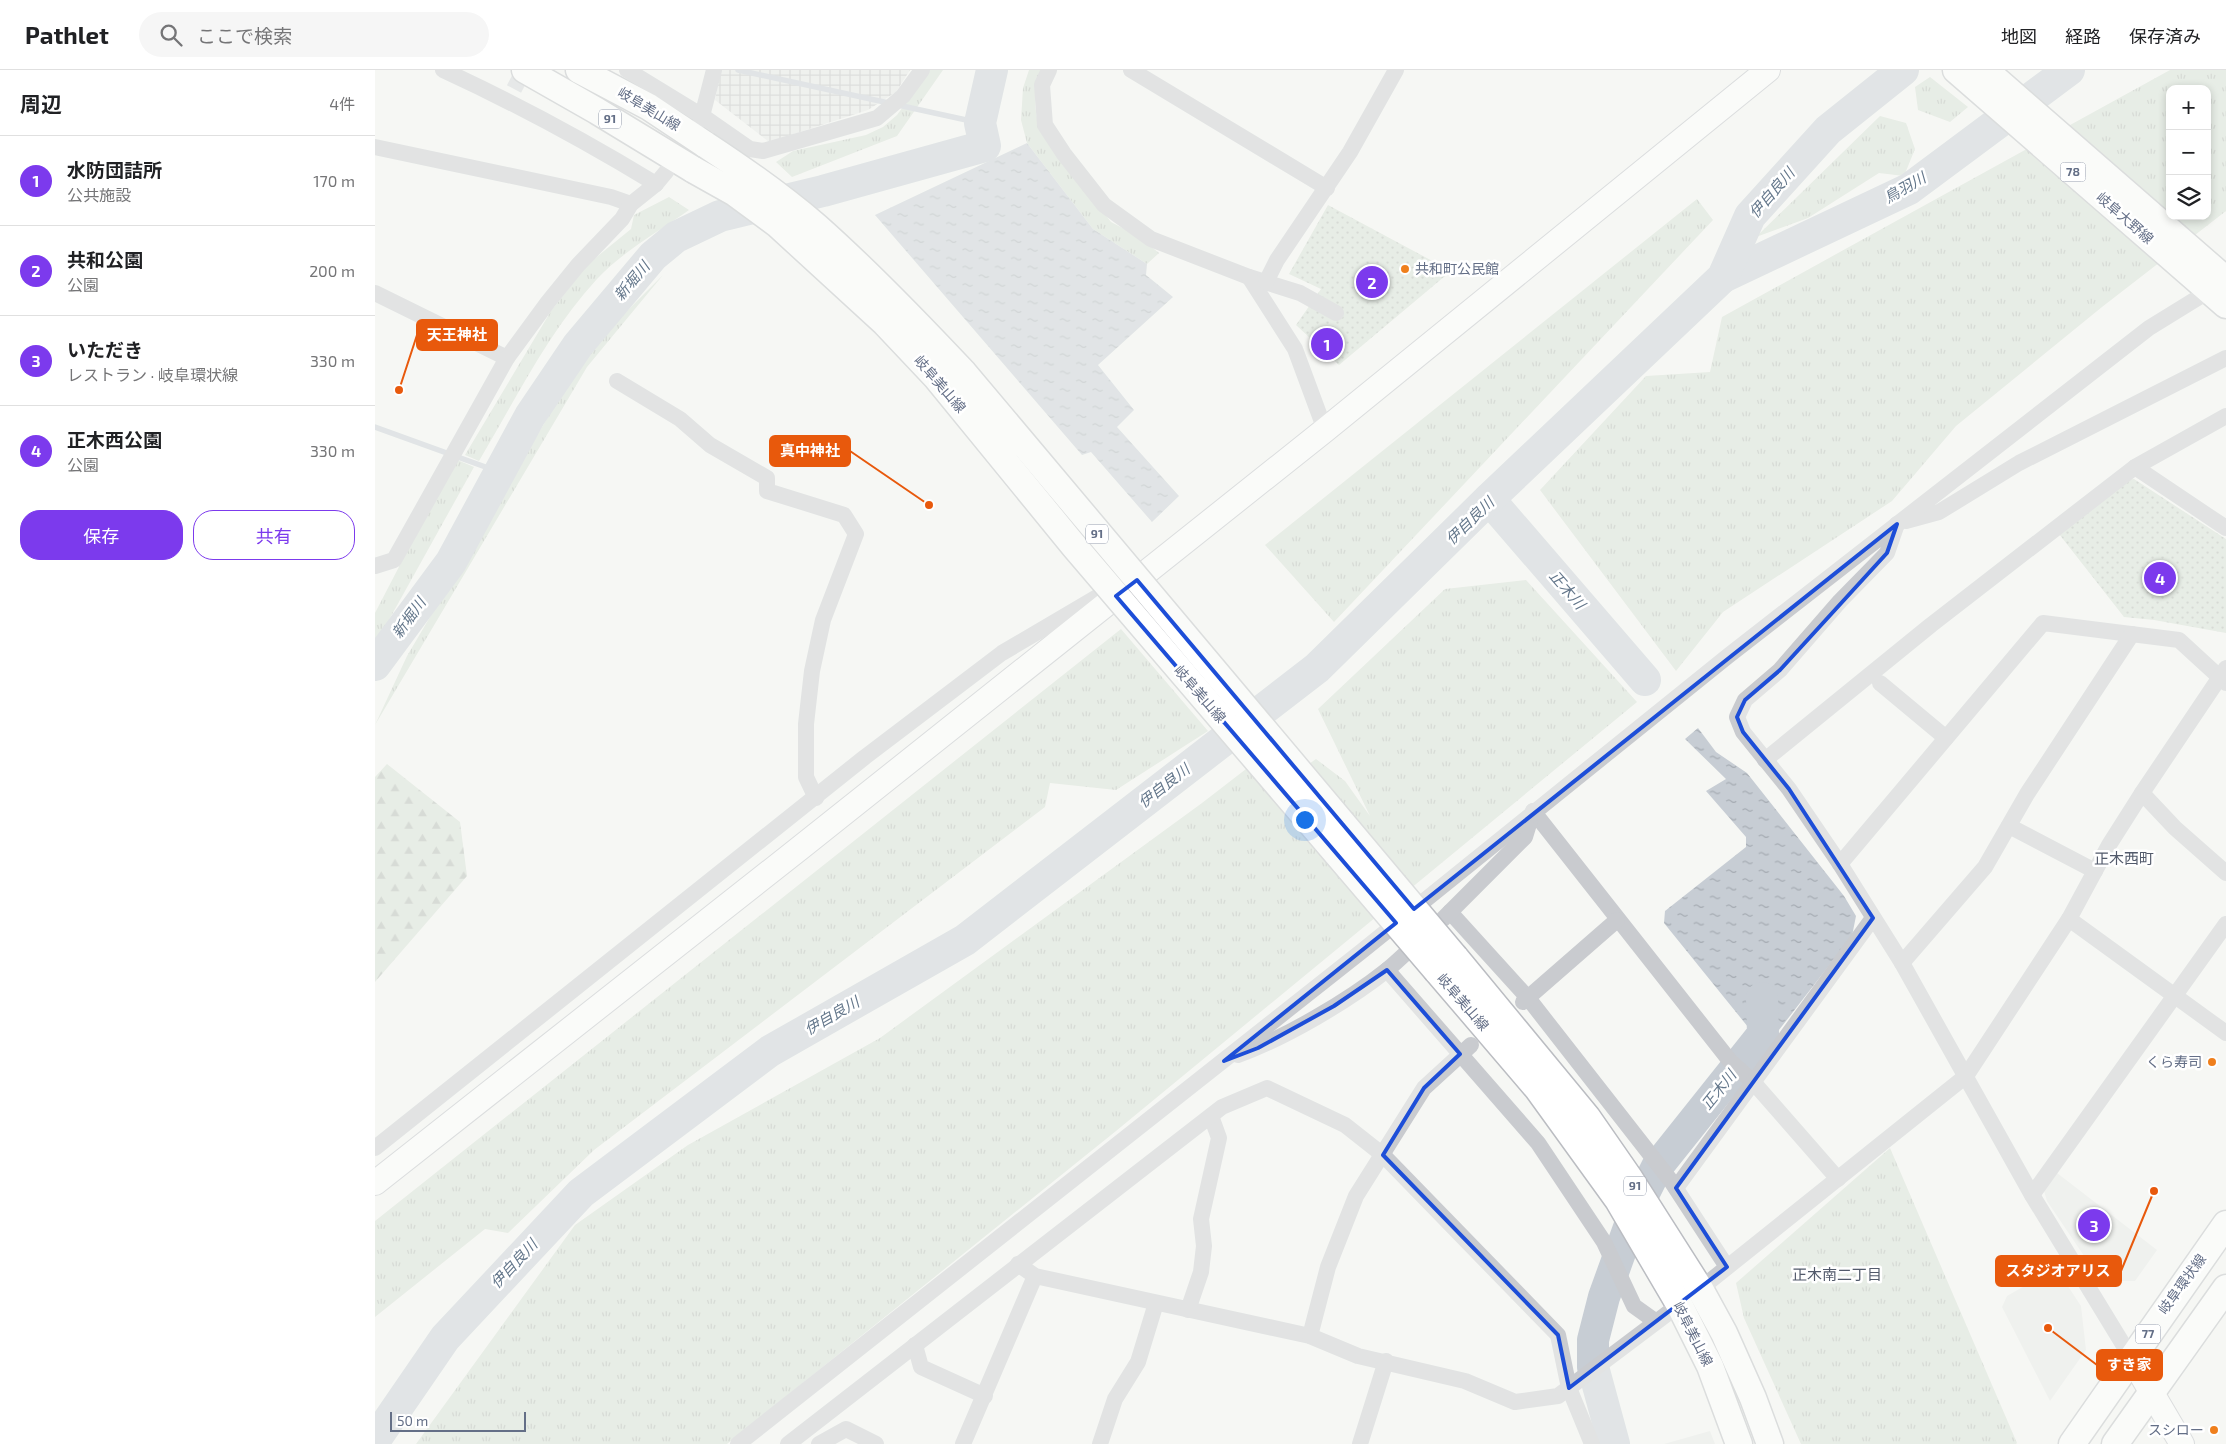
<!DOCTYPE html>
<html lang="ja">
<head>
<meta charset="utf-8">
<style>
  body { margin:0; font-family:"Exo 2","Noto Sans JP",sans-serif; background:#f6f6f6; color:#202124 }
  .controls { position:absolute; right:15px; top:15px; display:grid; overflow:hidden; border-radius:10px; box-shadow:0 2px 8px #0003 }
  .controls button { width:45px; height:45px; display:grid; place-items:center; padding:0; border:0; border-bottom:1px solid #e0e0e0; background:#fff; color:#202124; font:25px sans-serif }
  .scale { position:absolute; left:15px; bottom:12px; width:136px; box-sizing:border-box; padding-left:5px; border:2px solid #646f87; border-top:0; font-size:14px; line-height:18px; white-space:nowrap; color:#646f87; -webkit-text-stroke:4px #fff; paint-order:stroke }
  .you { position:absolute; left:929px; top:749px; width:18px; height:18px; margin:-12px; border:4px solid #fff; border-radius:50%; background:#1a73e8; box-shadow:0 0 0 8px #1a73e833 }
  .badge { display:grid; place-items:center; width:32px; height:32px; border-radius:50%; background:#7c3aed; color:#fff; font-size:16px; font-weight:700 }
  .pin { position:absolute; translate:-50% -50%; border:2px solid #fff; box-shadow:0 1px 5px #0006 }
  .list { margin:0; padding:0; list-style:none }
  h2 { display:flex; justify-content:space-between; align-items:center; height:65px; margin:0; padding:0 20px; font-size:21px }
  h2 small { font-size:16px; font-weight:400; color:#757577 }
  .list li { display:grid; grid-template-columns:32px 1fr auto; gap:15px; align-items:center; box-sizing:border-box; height:90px; padding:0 20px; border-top:1px solid #e0e0e0 }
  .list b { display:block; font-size:19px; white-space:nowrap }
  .list p { margin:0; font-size:16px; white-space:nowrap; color:#757577 }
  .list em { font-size:16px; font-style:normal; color:#757577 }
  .actions { display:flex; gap:10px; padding:15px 20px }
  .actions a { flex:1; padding:11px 0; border:1px solid #7c3aed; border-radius:20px; text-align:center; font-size:18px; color:#7c3aed }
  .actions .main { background:#7c3aed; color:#fff }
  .icon { flex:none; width:28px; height:28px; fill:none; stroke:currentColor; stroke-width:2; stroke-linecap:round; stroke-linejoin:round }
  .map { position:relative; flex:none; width:1851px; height:1374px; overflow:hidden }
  header { display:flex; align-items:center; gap:30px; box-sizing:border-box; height:70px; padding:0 25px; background:#fff; border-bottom:1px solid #e0e0e0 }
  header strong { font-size:24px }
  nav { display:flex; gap:28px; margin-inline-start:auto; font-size:18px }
  .search { width:350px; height:45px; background:#f6f6f6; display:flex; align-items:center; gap:12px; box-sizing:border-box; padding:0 18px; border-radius:28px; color:#757577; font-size:19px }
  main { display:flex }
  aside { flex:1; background:#fff }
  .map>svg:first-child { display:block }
  .built { fill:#e7e8e7 }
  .industrial { fill:url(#industrial-grid) }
  .grass { fill:url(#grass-tufts); fill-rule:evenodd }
  .forest { fill:url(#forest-firs) }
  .park { fill:url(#park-dots) }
  .water { fill:url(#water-ripples) }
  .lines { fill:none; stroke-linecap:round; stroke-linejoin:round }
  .stream { stroke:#c7cdd4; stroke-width:5.5 }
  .river { stroke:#c7cdd4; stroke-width:32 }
  .street-tunnel { stroke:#d2d5d9; stroke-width:16; stroke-dasharray:16 8; stroke-linecap:butt }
  .secondary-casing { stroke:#bbbdc4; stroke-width:26 }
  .primary-casing { stroke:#bbbdc2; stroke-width:29 }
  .street { stroke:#c9cbcf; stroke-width:16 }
  .secondary { stroke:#fff; stroke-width:24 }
  .primary { stroke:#fff; stroke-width:26 }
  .primary-bridge-casing { stroke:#bbbdc2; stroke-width:29; stroke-linecap:butt }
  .primary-bridge { stroke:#fff; stroke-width:26 }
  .marked { fill:none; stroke:#1d4ed8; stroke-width:4; stroke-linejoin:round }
  .poi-dot { fill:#ef7f1c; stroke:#fff; stroke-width:2 }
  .labels { text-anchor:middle; stroke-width:5; stroke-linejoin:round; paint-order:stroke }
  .shield { fill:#fff; stroke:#929aab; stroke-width:1 }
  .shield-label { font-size:12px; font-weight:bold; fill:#646f87 }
  .street-label { font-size:14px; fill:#646f87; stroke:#fff }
  .poi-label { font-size:14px; fill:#646f87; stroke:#fff; text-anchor:end }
  .water-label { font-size:15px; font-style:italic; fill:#64778b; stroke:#fff }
  .neighbourhood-label { font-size:15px; fill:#525a6b; stroke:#fff }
  .leader { fill:none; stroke:#e8590c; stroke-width:2 }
  .callout-dot { fill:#e8590c; stroke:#fff; stroke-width:2 }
  .callout { fill:#e8590c; stroke:#e8590c; stroke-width:2 }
  .callout-label { font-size:15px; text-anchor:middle; font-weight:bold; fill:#fff }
</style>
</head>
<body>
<header>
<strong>Pathlet</strong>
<div class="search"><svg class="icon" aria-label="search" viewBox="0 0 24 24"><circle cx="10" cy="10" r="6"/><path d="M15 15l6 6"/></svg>ここで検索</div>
<nav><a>地図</a><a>経路</a><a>保存済み</a></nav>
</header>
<main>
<aside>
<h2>周辺<small>4件</small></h2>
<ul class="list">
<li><span class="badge">1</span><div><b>水防団詰所</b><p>公共施設</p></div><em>170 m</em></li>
<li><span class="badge">2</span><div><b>共和公園</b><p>公園</p></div><em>200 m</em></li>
<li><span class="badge">3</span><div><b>いただき</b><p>レストラン · 岐阜環状線</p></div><em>330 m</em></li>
<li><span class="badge">4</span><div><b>正木西公園</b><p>公園</p></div><em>330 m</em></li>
</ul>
<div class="actions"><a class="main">保存</a><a>共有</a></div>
</aside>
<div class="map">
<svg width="1851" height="1374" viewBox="0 0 1851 1374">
  <defs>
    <pattern id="industrial-grid" width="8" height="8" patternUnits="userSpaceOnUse" patternTransform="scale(1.25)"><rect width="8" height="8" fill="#e7e8e7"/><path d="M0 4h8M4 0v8" fill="none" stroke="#bfc0c1"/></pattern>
    <pattern id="grass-tufts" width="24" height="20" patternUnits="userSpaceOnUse" patternTransform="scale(1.25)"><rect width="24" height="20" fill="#d6dfd4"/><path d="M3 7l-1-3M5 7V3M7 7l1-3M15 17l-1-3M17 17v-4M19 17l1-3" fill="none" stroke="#b1b9b2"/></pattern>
    <pattern id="forest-firs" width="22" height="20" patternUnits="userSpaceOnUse" patternTransform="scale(1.25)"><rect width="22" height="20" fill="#d6dfd4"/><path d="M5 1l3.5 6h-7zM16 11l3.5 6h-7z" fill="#b1b9b2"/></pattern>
    <pattern id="park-dots" width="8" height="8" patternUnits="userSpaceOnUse" patternTransform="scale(1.25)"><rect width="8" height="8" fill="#d6dfd4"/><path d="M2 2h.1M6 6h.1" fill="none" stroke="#b1b9b2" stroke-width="1.8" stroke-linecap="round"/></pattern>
    <pattern id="water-ripples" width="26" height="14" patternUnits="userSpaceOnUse" patternTransform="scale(1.25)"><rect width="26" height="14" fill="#c7cdd4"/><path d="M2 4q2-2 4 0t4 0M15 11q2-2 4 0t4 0" fill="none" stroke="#a5abb2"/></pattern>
  </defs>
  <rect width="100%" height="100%" fill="#f6f7f4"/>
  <g class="built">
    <polygon points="1682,1103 1782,1180 1760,1211 1726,1211 1672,1131 1669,1121"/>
    <polygon points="1681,1198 1706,1236 1711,1280 1675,1331 1627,1237 1632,1226"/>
    <polygon points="1335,1361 1340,1374 1289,1374"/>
  </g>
  <polygon class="industrial" points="346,0 535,0 521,22 493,40 394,72 340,30"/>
  <g class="grass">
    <polygon points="555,0 568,0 522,66 417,107 401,92 418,81 491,65 508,57 522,45"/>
    <path d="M654,0H669C658,25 657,44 670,68L736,152L763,166L784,183L772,194L718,159L652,73L646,50L648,18Z"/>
    <path d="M1795,0H1851V141L1727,237L1581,356L1517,431L1348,542L1301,601L1165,420L1271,306L1335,302L1347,247ZM1795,19H1832V146H1795Z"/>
    <polygon points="1555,7 1593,37 1575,52 1543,40 1540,17"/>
    <polygon points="1505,46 1531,53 1540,79 1529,106 1504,103 1433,148 1381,167"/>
    <path d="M294,127L314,140C283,162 247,182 222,209C173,262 141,329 104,391L90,385L176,241L213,194L256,159L259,145Z"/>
    <polygon points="1322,129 1338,150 959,552 890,475"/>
    <polygon points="288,205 212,297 0,655 32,586 212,281"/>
    <polygon points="80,389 99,397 0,575 0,543"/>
    <polygon points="1151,510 1262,632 741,1061 352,1374 41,1374 200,1155 313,1075 505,968 827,733 884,689 901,717 941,689 970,711 995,746 943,639 1070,519"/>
    <polygon points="746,559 833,661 741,720 675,713 670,737 219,1080 133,1163 110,1159 0,1247 0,1151"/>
    <polygon points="1515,1078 1642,1373 1641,1374 1426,1374 1369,1248 1361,1213"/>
  </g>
  <polygon class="forest" points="12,694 85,752 92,806 0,912 0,707"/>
  <g class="park">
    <polygon points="953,135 1076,201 964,295 921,255 946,219 914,204"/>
    <polygon points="1759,409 1851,469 1851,563 1779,550 1749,547 1684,464 1750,410"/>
  </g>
  <g class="water">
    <polygon points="652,73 718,159 772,194 771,205 798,227 723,295 759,340 742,357 804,426 777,452 716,382 707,385 500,145"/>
    <polygon points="1323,658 1341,682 1372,703 1469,826 1481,846 1477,866 1390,978 1289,853 1290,841 1371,777 1371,767 1331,721 1351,709 1310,669"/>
  </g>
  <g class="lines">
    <g class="stream">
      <polyline points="363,0 605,53"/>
      <polyline points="0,357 116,399"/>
    </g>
    <g class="river">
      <polyline points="1348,207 1534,119 1694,0"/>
      <polyline points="1114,429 1270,610"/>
      <polyline points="0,595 76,492 155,346 203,275 278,186 301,167 345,146 448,121 610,76 605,53 617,0"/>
      <polyline points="0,1370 70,1268 206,1123 395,981 590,870 942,598 1114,429 1348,207 1375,146 1453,60 1528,0"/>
      <polyline points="1239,1374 1218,1297 1218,1270 1229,1227 1260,1141 1282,1097 1388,964 1387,928"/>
    </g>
    <polyline class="street-tunnel" points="139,19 149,0"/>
    <defs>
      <g id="secondary">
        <polyline points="0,1113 425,778 950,360 1393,0"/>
        <polyline points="1757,1289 1807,1374"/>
      </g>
      <g id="primary">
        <polyline points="150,0 222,41 319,100"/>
        <polyline points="204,0 274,37 331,75"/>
        <polyline points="1581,0 1851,235"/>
        <polyline points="1610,0 1851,210"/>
        <polyline points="1080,887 1212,1047 1255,1109 1325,1219 1349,1263 1378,1328 1395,1374"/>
        <polyline points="1062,901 1162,1018 1243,1130 1304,1234 1335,1296 1364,1374"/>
        <polyline points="1697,1374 1851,1154"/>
        <polyline points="1740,1374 1851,1218"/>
      </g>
    </defs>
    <use href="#secondary" class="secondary-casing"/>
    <use href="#primary" class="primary-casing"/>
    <g class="street">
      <path d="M68,0C142,34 212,72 281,114"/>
      <polyline points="252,0 329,47 375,79 388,81 502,48 528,26 547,0"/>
      <polyline points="674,0 667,15 670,55 689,84 729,135 776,169 874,207 925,223 961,243"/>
      <polyline points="756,0 952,118"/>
      <polyline points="326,50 339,0"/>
      <polyline points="0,77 236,127 256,134"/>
      <polyline points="874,207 920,279 950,360"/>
      <polyline points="891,212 902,190 975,82 1021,0"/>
      <polyline points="0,223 132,288"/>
      <polyline points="242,311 305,349 335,375 392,408 392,421 469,445 481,464 448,550 437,601 431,654 431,707 441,728"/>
      <polyline points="1760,397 1851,458"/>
      <polyline points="1531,451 1564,442 1644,393 1851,288"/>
      <polyline points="1522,454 1512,483 1465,531 1405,600 1370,630 1362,647 1368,662 1414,719 1465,794 1527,893 1657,1125 1757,1289"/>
      <polyline points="0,496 19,490 132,288 173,232 203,195 247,149 256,134 281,114 291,102"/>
      <polyline points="1505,613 1571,668"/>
      <polyline points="1390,690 1556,555 1760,397 1851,346"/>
      <polyline points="1767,723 1800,758 1851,803"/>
      <polyline points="1158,741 1355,991 1379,1013 1463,1109"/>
      <polyline points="1634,756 1720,801"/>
      <polyline points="1465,794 1668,553 1804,570 1851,613"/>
      <polyline points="1075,842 1153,928 1296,1111 1352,1197"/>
      <polyline points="1068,849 1150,767 1158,741"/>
      <polyline points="1694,849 1851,963"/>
      <polyline points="1527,893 1610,797 1652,724 1757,564"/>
      <polyline points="1012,900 1163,1073 1229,1172 1259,1236 1280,1251"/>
      <polyline points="1148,932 1242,850"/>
      <path d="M863,985C910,968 973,931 1012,900C1024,890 1035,879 1046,869"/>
      <polyline points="0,1078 490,687 627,583 724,526"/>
      <polyline points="1301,1118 1498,848"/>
      <polyline points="1657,1125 1851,854"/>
      <polyline points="643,1194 660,1206 935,1266 983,1286 1090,1311 1140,1332 1183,1326 1325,1219 1591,1006 1694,849 1734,775 1767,723 1851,598"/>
      <polyline points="813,1240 826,1202 829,1176 826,1149 844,1068 836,1046"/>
      <polyline points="935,1266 953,1197 981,1126 1049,1018 1096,975"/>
      <polyline points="540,1275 546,1297 610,1326"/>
      <polyline points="363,1374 987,881 1353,586 1774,258 1834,221"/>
      <polyline points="413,1374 847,1037 892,1018 970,1055 1008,1085 1183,1265 1194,1318 1217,1374"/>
      <polyline points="444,1374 471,1359 501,1374"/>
      <polyline points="588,1374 660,1206"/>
      <polyline points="725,1374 740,1329 763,1292 781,1233"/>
      <polyline points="985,1374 1011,1291"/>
    </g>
    <use href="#secondary" class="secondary"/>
    <use href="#primary" class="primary"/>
    <defs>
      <g id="primary-bridge">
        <path d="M331,75C369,100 406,126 441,156C493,202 541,252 589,303L1080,887"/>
        <polyline points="319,100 360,123 402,154 510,253 561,307 699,476 1062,901"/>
      </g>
    </defs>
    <use href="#primary-bridge" class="primary-bridge-casing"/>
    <use href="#primary-bridge" class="primary-bridge"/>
  </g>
  <path d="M0 0H1851V1374H0ZM1522,454L1512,483L1405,600L1370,630L1362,647L1368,662L1414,719L1498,848L1301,1118L1352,1197L1194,1318L1183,1265L1008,1085L1049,1018L1085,984L1012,900L959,936L883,978L849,991L1021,853L741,526L762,510L1039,839Z" fill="#f6f7f4" fill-opacity=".55" fill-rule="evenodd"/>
  <path class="marked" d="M1522,454L1512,483L1405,600L1370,630L1362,647L1368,662L1414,719L1498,848L1301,1118L1352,1197L1194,1318L1183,1265L1008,1085L1049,1018L1085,984L1012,900L959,936L883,978L849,991L1021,853L741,526L762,510L1039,839Z"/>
  <g class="poi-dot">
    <circle cx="1030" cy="199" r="5"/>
    <circle cx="1837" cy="992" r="5"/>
    <circle cx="1839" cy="1360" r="5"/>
  </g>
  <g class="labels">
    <g class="shield">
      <rect x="224" y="39.5" width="22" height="19" rx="4"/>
      <rect x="1685.5" y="92.5" width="25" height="19" rx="4"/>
      <rect x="711" y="454.5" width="22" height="19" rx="4"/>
      <rect x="1249" y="1106.5" width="22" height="19" rx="4"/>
      <rect x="1760.5" y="1254.5" width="25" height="19" rx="4"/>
    </g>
    <g class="shield-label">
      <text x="235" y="53">91</text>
      <text x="1698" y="106">78</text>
      <text x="722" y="468">91</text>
      <text x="1260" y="1120">91</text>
      <text x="1773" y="1268">77</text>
    </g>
    <g class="street-label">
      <text transform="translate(274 39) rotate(31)" y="5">岐阜美山線</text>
      <text transform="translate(1750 148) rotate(41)" y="5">岐阜大野線</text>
      <text transform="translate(565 314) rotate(49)" y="5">岐阜美山線</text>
      <text transform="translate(825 624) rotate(49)" y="5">岐阜美山線</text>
      <text transform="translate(1088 932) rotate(49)" y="5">岐阜美山線</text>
      <text transform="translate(1807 1214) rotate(-54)" y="5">岐阜環状線</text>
      <text transform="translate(1318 1264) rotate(63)" y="5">岐阜美山線</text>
    </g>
    <g class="poi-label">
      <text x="1040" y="204" text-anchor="start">共和町公民館</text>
      <text x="1827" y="997">くら寿司</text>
      <text x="1829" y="1365">スシロー</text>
    </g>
    <g class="water-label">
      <text transform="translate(1530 118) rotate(-30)" y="5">鳥羽川</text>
      <text transform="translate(1397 123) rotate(-49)" y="5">伊自良川</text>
      <text transform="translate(257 211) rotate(-50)" y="5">新堀川</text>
      <text transform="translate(1095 451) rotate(-44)" y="5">伊自良川</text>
      <text transform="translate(1192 520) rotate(49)" y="5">正木川</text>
      <text transform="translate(34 548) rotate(-54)" y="5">新堀川</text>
      <text transform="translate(789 716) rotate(-38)" y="5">伊自良川</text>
      <text transform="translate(457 946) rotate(-30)" y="5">伊自良川</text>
      <text transform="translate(1344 1020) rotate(-51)" y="5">正木川</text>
      <text transform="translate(139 1194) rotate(-47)" y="5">伊自良川</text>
    </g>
    <g class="neighbourhood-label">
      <text x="1749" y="794">正木西町</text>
      <text x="1462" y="1210">正木南二丁目</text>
    </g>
  </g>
  <path class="leader" d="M24 320L42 265M554 435L475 381M1779 1121L1746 1201M1673 1258L1722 1295"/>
  <g class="callout-dot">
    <circle cx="24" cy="320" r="5"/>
    <circle cx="554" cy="435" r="5"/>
    <circle cx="1779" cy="1121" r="5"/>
    <circle cx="1673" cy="1258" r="5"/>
  </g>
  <g class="callout">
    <rect x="42" y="250" width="80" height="30" rx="5"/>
    <rect x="395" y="366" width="80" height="30" rx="5"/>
    <rect x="1621" y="1186" width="125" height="30" rx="5"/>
    <rect x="1722" y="1280" width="65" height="30" rx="5"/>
  </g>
  <g class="callout-label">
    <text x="82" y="270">天王神社</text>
    <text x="435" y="386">真中神社</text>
    <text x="1683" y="1206">スタジオアリス</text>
    <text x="1754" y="1300">すき家</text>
  </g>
</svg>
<div class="controls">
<button>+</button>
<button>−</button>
<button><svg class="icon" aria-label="layers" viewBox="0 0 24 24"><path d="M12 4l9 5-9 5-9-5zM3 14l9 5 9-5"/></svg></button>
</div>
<div class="scale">50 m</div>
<div class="you"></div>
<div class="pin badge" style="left:952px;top:274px">1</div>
<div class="pin badge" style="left:997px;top:212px">2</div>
<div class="pin badge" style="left:1719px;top:1155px">3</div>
<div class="pin badge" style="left:1785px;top:508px">4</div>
</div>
</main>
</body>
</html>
